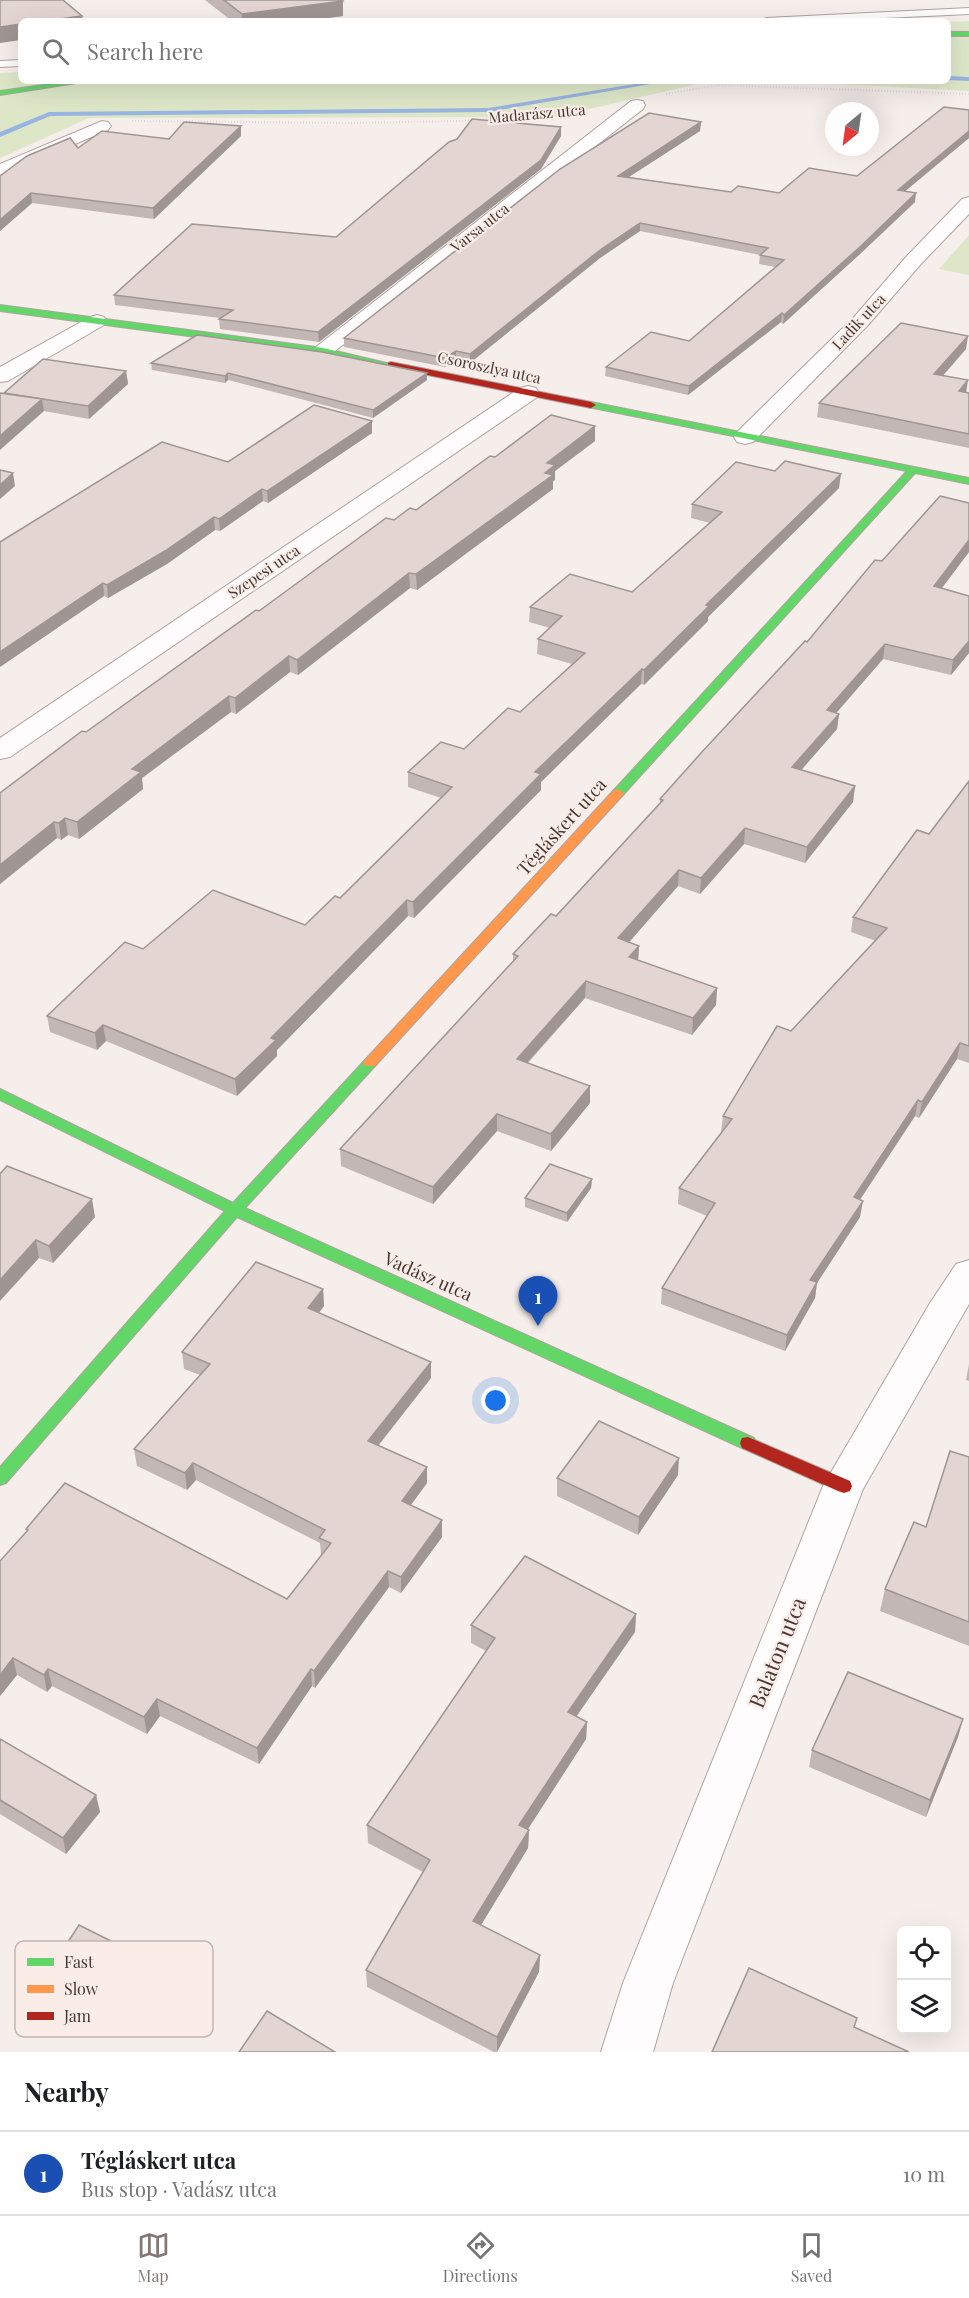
<!DOCTYPE html>
<html lang="en">
<head>
<meta charset="utf-8">
<style>
  body { margin:0; font-family:"Playfair Display",serif; background:#f2f2f2; color:#202124 }
  .controls { position:absolute; right:18px; bottom:18px; display:grid; overflow:hidden; border-radius:9px; box-shadow:0 6px 24px #0002 }
  .controls button { width:54px; height:54px; display:grid; place-items:center; padding:0; border:0; border-bottom:2px solid #e0e0e0; background:#fff; color:#202124; font:30px sans-serif }
  .compass { position:absolute; left:825px; top:102px; width:54px; height:54px; border-radius:50%; background:#fff; box-shadow:0 6px 24px #0002; rotate:209deg }
  .you { position:absolute; left:496px; top:1401px; width:21px; height:21px; margin:-15px; border:4px solid #fff; border-radius:50%; background:#1a73e8; box-shadow:0 0 0 9px #1a73e833 }
  .badge { display:grid; place-items:center; width:39px; height:39px; border-radius:50%; background:#837873; color:#fff; font-size:20px; font-weight:700 }
  .pin { position:absolute; translate:-50% -50px; filter:drop-shadow(0 2px 3px #0008) }
  .pin::after { content:''; position:absolute; top:32px; width:21px; height:18px; background:inherit; clip-path:polygon(0 0,100% 0,50% 100%) }
  .list { margin:0; padding:0; list-style:none }
  h2 { display:flex; justify-content:space-between; align-items:center; height:78px; margin:0; padding:0 24px; font-size:26px }
  h2 small { font-size:20px; font-weight:400; color:#757577 }
  .list li { display:grid; grid-template-columns:39px 1fr auto; gap:18px; align-items:center; box-sizing:border-box; height:84px; padding:0 24px; border-top:2px solid #e0e0e0 }
  .list b { display:block; font-size:22px; white-space:nowrap }
  .list p { margin:0; font-size:20px; white-space:nowrap; color:#757577 }
  .list em { font-size:20px; font-style:normal; color:#757577 }
  .icon { flex:none; width:33px; height:33px; fill:none; stroke:currentColor; stroke-width:2; stroke-linecap:round; stroke-linejoin:round }
  .map { position:relative; flex:none; width:969px; height:2052px; overflow:hidden }
  .search { position:absolute; background:#fff; box-shadow:0 6px 24px #0002; left:18px; right:18px; top:18px; height:66px; display:flex; align-items:center; gap:15px; box-sizing:border-box; padding:0 21px; border-radius:9px; color:#757577; font-size:22px }
  .sheet { height:162px; background:#fff }
  nav { display:flex; justify-content:space-around; align-items:center; box-sizing:border-box; height:84px; border-top:2px solid #e0e0e0; background:#fff; font-size:16px; color:#757577 }
  nav a { display:grid; justify-items:center; gap:3px }
  nav .on { color:#837873 }
  .map>svg:first-child { display:block }
  .green { fill:#dde7c8 }
  .lines { fill:none; stroke-linecap:round; stroke-linejoin:round }
  .stream { fill:#98b4e0; fill-rule:evenodd }
  .lane-casing { stroke:#ada4a0; stroke-width:2 }
  .street-casing { stroke:#ada4a0; stroke-width:2 }
  .fast-casing { stroke:#ada4a0; stroke-width:2 }
  .slow-casing { stroke:#ada4a0; stroke-width:2 }
  .jam-casing { stroke:#ada4a0; stroke-width:2 }
  .path { stroke:#dcdad9; stroke-width:2; stroke-dasharray:1 2; stroke-linecap:butt }
  .lane { fill:#fefcfc; fill-rule:evenodd }
  .street { fill:#fefcfc; fill-rule:evenodd }
  .fast { fill:#63d668; fill-rule:evenodd }
  .slow { fill:#ff974d; fill-rule:evenodd }
  .jam { fill:#b3261e; fill-rule:evenodd }
  .wall { fill:#c3b7b5 }
  .shaded-wall { fill:#9f9593 }
  .building { fill:#e3d5d2; stroke:#9f9593; stroke-width:1.5 }
  .labels { text-anchor:middle; stroke-width:4.5; stroke-linejoin:round; paint-order:stroke }
  .far-street-label { font-size:15px; fill:#453833; stroke:#faece6 }
  .street-label { font-size:18px; fill:#453833; stroke:#faece6 }
  .near-street-label { font-size:21px; fill:#453833; stroke:#faece6 }
  .key { fill:#faece6; stroke:#c4b6b0; stroke-width:1.5 }
  .key-label { font-size:16px; fill:#453833 }
</style>
</head>
<body>
<div class="map">
<svg width="969" height="2052" viewBox="0 0 969 2052">
  <rect width="100%" height="100%" fill="#f6eeea"/>
  <g class="green">
    <polygon points="969,21 969,91 782,81 948,81 948,22"/>
    <polygon points="21,72 21,81 710,81 555,117 89,118 0,158 0,73"/>
    <polygon points="969,235 969,275 939,269"/>
  </g>
  <g class="lines">
    <g class="stream">
      <polygon points="948,76 969,77 969,81 948,80"/>
      <polygon points="653,81 668,81 488,112 50,116 0,137 0,132 49,112 488,108"/>
    </g>
    <defs>
      <g id="lane">
        <polygon points="969,8 969,14 821,21 761,21 766,18"/>
        <polygon points="21,60 21,66 0,67 0,61"/>
      </g>
      <g id="street">
        <polygon points="637,100 643,101 645,105 643,109 330,355 323,357 316,355 312,351 316,347 631,101"/>
        <polygon points="102,121 108,122 111,126 108,130 0,176 0,164"/>
        <polygon points="969,197 969,214 920,265 869,324 753,442 745,444 737,442 734,437 737,432 855,316 906,257 962,199"/>
        <polygon points="97,315 104,317 107,321 104,325 8,381 0,382 0,367 90,317"/>
        <polygon points="528,386 536,388 539,393 536,398 10,757 0,759 0,738 520,388"/>
        <polygon points="969,1260 969,1304 863,1489 673,1983 653,2052 601,2052 623,1983 823,1486 930,1303 956,1264"/>
      </g>
      <g id="fast">
        <rect x="948" y="32" width="21" height="4"/>
        <polygon points="72,81 89,81 0,95 0,91"/>
        <polygon points="0,305 323,348 395,365 391,368 323,354 0,311"/>
        <polygon points="591,402 969,478 969,484 915,473 622,796 618,797 612,793 614,790 907,471 588,407 586,405"/>
        <polygon points="370,1058 375,1060 377,1063 375,1066 245,1208 754,1438 756,1443 754,1448 748,1449 742,1448 237,1217 6,1483 0,1485 0,1467 225,1211 0,1100 0,1089 233,1203 365,1060"/>
      </g>
      <polygon id="slow" points="618,789 624,793 622,796 375,1066 365,1066 363,1063 365,1060 614,790"/>
      <g id="jam">
        <polygon points="391,362 591,402 596,405 591,408 388,367 388,363"/>
        <polygon points="748,1437 850,1481 852,1486 850,1491 844,1493 838,1491 742,1448 740,1443 742,1438"/>
      </g>
    </defs>
    <use href="#lane" class="lane-casing"/>
    <use href="#street" class="street-casing"/>
    <use href="#fast" class="fast-casing"/>
    <use href="#slow" class="slow-casing"/>
    <use href="#jam" class="jam-casing"/>
    <g class="path">
      <polyline points="666,94 718,85 969,94"/>
      <polyline points="132,121 348,123 461,121 580,110"/>
    </g>
    <use href="#lane" class="lane"/>
    <use href="#street" class="street"/>
    <use href="#fast" class="fast"/>
    <use href="#slow" class="slow"/>
    <use href="#jam" class="jam"/>
  </g>
  <g class="wall">
    <polygon points="205,0 342,0 343,16 305,21 232,21"/>
    <polygon points="969,110 969,138 905,191 915,202 860,254 783,324 781,322 688,395 605,376 606,367 689,341 775,267 759,264 760,255 640,231 600,258 470,363 456,360 445,367 344,347 344,338 701,122 700,131 629,177 731,192 779,193 857,176"/>
    <polygon points="241,126 241,136 154,219 32,203 0,231 0,176 78,148 169,139"/>
    <polygon points="561,136 541,169 319,342 220,329 219,319 220,318 115,305 114,295 336,237"/>
    <polygon points="966,349 943,375 966,392 969,393 969,448 817,417 819,403"/>
    <polygon points="151,363 427,380 373,418 228,380 225,383 152,370"/>
    <polygon points="126,371 128,384 89,419 44,411 4,394"/>
    <polygon points="372,433 268,503 263,501 220,531 215,530 167,564 108,598 104,596 0,667 228,462"/>
    <polygon points="595,441 555,471 555,480 553,481 553,489 417,590 410,588 298,675 290,672 236,714 231,712 142,778 143,789 79,839 68,835 61,840 57,838 0,884 0,793 86,732 259,611 394,520 416,510 495,457"/>
    <polygon points="839,488 708,617 708,621 644,685 641,684 541,782 541,790 414,918 408,916 277,1050 277,1056 237,1096 106,1041 97,1050 50,1032 47,1016 143,949 305,925 340,898 441,798 408,787 408,772 464,749 520,712 572,664 537,654 538,639 550,628 529,622 530,607 632,592 710,523 691,518 692,504"/>
    <polygon points="969,503 969,552 942,588 969,596 969,653 951,675 883,659 836,713 839,714 837,729 801,770 855,786 853,802 805,863 744,844 700,894 678,886 629,942 639,946 638,960 717,988 716,1005 692,1035 585,998 528,1063 590,1103 551,1151 497,1131 433,1204 341,1166 340,1149 513,962 513,954 556,916 660,803 660,799 882,561"/>
    <polygon points="969,781 969,1063 957,1059 919,1118 915,1116 860,1200 860,1217 817,1283 815,1298 785,1351 661,1304 662,1288 707,1216 678,1204 679,1188 721,1132 723,1116 791,1031 876,941 851,932 853,917 929,834"/>
    <polygon points="0,1174 95,1217 53,1263 39,1258"/>
    <polygon points="592,1179 591,1188 567,1222 525,1207 525,1198"/>
    <polygon points="323,1289 324,1306 319,1313 431,1378 379,1445 427,1467 427,1483 411,1505 442,1520 442,1537 401,1593 389,1587 315,1688 312,1686 259,1764 160,1716 147,1734 52,1686 47,1692 17,1675 0,1696 27,1532 26,1529 287,1599 322,1555 321,1554 320,1543 196,1480 187,1490 137,1466 134,1449 200,1375 184,1369 182,1352"/>
    <polygon points="969,1364 969,1381 966,1380"/>
    <polygon points="969,1457 969,1646 880,1611 885,1589 926,1527"/>
    <polygon points="678,1475 638,1535 557,1496 557,1478"/>
    <polygon points="636,1614 635,1632 576,1716 587,1722 586,1739 527,1830 529,1830 528,1848 481,1925 540,1955 539,1972 497,2052 494,2052 367,1987 366,1970 423,1872 368,1843 367,1825 486,1651 471,1643 471,1625"/>
    <polygon points="963,1719 958,1737 926,1817 809,1767 812,1750"/>
    <polygon points="0,1739 96,1795 100,1812 66,1854 0,1814"/>
    <polygon points="53,1965 167,1969 168,1978 141,2020 55,1974"/>
  </g>
  <g class="shaded-wall">
    <polygon points="343,1 343,16 305,21 242,21 242,14"/>
    <polygon points="82,16 83,21 44,21"/>
    <polygon points="21,24 21,40 0,43 0,27"/>
    <polygon points="701,122 700,131 618,184 618,176"/>
    <polygon points="241,126 241,136 154,219 153,208"/>
    <polygon points="561,127 561,136 541,169 319,342 318,332"/>
    <polygon points="969,131 969,138 897,198 898,190"/>
    <polygon points="31,193 32,203 0,231 0,220"/>
    <polygon points="916,193 915,202 860,254 783,324 784,315"/>
    <polygon points="640,223 640,231 600,258 470,363 470,354 600,250"/>
    <polygon points="782,313 781,322 688,395 689,386"/>
    <polygon points="968,336 966,349 933,387 934,374"/>
    <polygon points="456,351 456,360 445,367 445,358"/>
    <polygon points="126,371 128,384 89,419 88,406"/>
    <polygon points="228,373 228,380 225,383 225,376"/>
    <polygon points="427,373 427,380 373,418 373,410"/>
    <polygon points="968,380 966,394 959,391"/>
    <polygon points="42,399 44,411 0,450 0,436"/>
    <polygon points="372,421 372,433 268,503 267,491"/>
    <polygon points="595,426 595,441 555,471 555,480 553,481 553,489 417,590 416,574 547,463"/>
    <polygon points="13,473 15,486 0,499 0,485"/>
    <polygon points="841,474 839,488 708,617 708,621 644,685 644,670 706,605"/>
    <polygon points="262,489 263,501 220,531 219,519"/>
    <polygon points="214,517 215,530 167,564 108,598 107,585"/>
    <polygon points="969,540 969,552 932,601 934,586"/>
    <polygon points="409,573 410,588 298,675 297,660"/>
    <polygon points="103,583 104,596 0,667 0,652"/>
    <polygon points="969,641 969,653 951,675 953,660"/>
    <polygon points="885,644 883,659 825,726 827,710"/>
    <polygon points="289,656 290,672 236,714 235,698"/>
    <polygon points="642,669 641,684 541,782 541,790 414,918 413,902 535,772"/>
    <polygon points="229,696 231,712 142,778 143,789 79,839 77,822 132,769"/>
    <polygon points="839,714 837,729 790,783 792,767"/>
    <polygon points="855,786 853,802 805,863 807,847"/>
    <polygon points="65,818 68,835 61,840 59,823"/>
    <polygon points="54,822 57,838 0,884 0,865"/>
    <polygon points="745,828 744,844 700,894 701,878"/>
    <polygon points="679,870 678,886 618,955 618,938"/>
    <polygon points="407,900 408,916 277,1050 277,1056 237,1096 235,1079 271,1038"/>
    <polygon points="639,946 638,962 629,957"/>
    <polygon points="586,981 585,998 516,1075 517,1059"/>
    <polygon points="717,988 716,1005 692,1035 693,1018"/>
    <polygon points="103,1025 106,1041 97,1050 95,1033"/>
    <polygon points="960,1043 957,1059 919,1118 922,1102"/>
    <polygon points="590,1086 590,1103 551,1151 551,1134"/>
    <polygon points="918,1100 915,1116 851,1213 854,1197"/>
    <polygon points="497,1114 497,1131 433,1204 433,1187"/>
    <polygon points="592,1179 591,1188 567,1222 567,1213"/>
    <polygon points="92,1199 95,1217 53,1263 49,1246"/>
    <polygon points="863,1201 860,1217 817,1283 815,1298 785,1351 787,1335 810,1280"/>
    <polygon points="36,1240 39,1258 0,1301 0,1280"/>
    <polygon points="323,1289 324,1306 309,1325 308,1308"/>
    <polygon points="431,1362 431,1378 369,1457 368,1441"/>
    <polygon points="679,1458 678,1475 638,1535 639,1517"/>
    <polygon points="193,1463 196,1480 187,1490 185,1473"/>
    <polygon points="427,1467 427,1483 402,1517 402,1501"/>
    <polygon points="442,1520 442,1537 401,1593 401,1577"/>
    <polygon points="388,1571 389,1587 315,1688 314,1671"/>
    <polygon points="636,1614 635,1632 567,1730 568,1712"/>
    <polygon points="13,1658 17,1675 0,1696 0,1675"/>
    <polygon points="48,1669 52,1686 47,1692 44,1675"/>
    <polygon points="311,1669 312,1686 259,1764 257,1748"/>
    <polygon points="157,1699 160,1716 147,1734 144,1717"/>
    <polygon points="963,1719 958,1737 926,1817 930,1800"/>
    <polygon points="587,1722 586,1739 519,1843 519,1825"/>
    <polygon points="96,1795 100,1812 66,1854 63,1838"/>
    <polygon points="529,1830 528,1848 473,1938 473,1921"/>
    <polygon points="540,1955 539,1972 497,2052 497,2037"/>
    <polygon points="167,1969 168,1978 141,2020 139,2011"/>
  </g>
  <g class="building">
    <polygon points="0,0 63,0 82,16 44,21 21,21 21,24 0,27"/>
    <polygon points="224,0 342,0 343,1 242,14"/>
    <polygon points="944,107 969,110 969,131 898,190 916,193 861,246 784,315 782,313 689,386 606,367 651,332 689,341 784,260 760,255 768,248 640,223 600,250 470,354 456,351 445,358 344,338 560,169 649,113 701,122 618,176 731,192 738,186 779,193 809,168 857,176"/>
    <polygon points="472,119 561,127 541,160 318,332 219,319 233,310 114,295 192,224 336,237 449,142 457,139"/>
    <polygon points="184,122 241,126 153,208 31,193 0,220 0,176 27,156 70,138 78,148 102,131 169,139"/>
    <polygon points="901,323 968,336 934,374 968,380 959,391 969,393 969,434 819,403"/>
    <polygon points="197,335 322,352 427,373 373,410 228,373 225,376 151,363"/>
    <polygon points="43,359 126,371 88,406 4,393"/>
    <polygon points="0,393 42,399 0,436"/>
    <polygon points="314,405 372,421 267,491 262,489 219,519 214,517 165,551 107,585 103,583 0,652 0,542 162,442 228,462"/>
    <polygon points="551,415 595,426 547,463 555,465 545,473 553,475 416,574 409,573 297,660 289,656 235,698 229,696 132,769 141,772 77,822 65,818 59,823 54,822 0,865 0,793 82,731 86,732 256,610 259,611 386,518 394,520 410,508 416,510 490,456 495,457"/>
    <polygon points="785,461 841,474 706,605 709,606 644,670 642,669 535,772 541,774 413,902 407,900 271,1038 276,1040 235,1079 103,1025 95,1033 47,1016 125,942 143,949 213,890 305,925 335,896 340,898 452,787 408,772 441,742 464,749 508,708 520,712 585,653 538,639 562,616 530,607 570,574 632,592 722,512 692,504 736,462 775,471"/>
    <polygon points="0,470 13,473 0,485"/>
    <polygon points="940,496 969,503 969,540 934,586 969,596 969,641 953,660 885,644 827,710 839,714 792,767 855,786 807,847 745,828 701,878 679,870 618,938 639,946 629,957 717,988 693,1018 586,981 517,1059 590,1086 551,1134 497,1114 433,1187 340,1149 518,956 513,954 551,914 556,916 663,800 660,799 701,753 805,641 807,642 875,560 882,561"/>
    <polygon points="969,781 969,1046 960,1043 922,1102 918,1100 854,1197 863,1201 810,1280 817,1282 787,1335 662,1288 715,1203 679,1188 732,1119 723,1116 777,1026 791,1031 887,928 853,917 917,830 929,834"/>
    <polygon points="550,1164 592,1179 567,1213 525,1198"/>
    <polygon points="7,1166 92,1199 49,1246 36,1240 0,1280 0,1174"/>
    <polygon points="256,1262 323,1289 308,1308 431,1362 368,1441 427,1467 402,1501 442,1520 401,1577 388,1571 314,1671 311,1669 257,1748 157,1699 144,1717 48,1669 44,1675 13,1658 0,1675 0,1561 28,1530 26,1529 65,1483 287,1599 331,1543 319,1538 325,1530 193,1463 185,1473 134,1449 210,1364 182,1352"/>
    <polygon points="599,1421 679,1458 639,1517 557,1478"/>
    <polygon points="950,1451 969,1457 969,1622 885,1589 914,1522 926,1527"/>
    <polygon points="525,1556 636,1614 568,1712 587,1722 519,1825 529,1830 473,1921 540,1955 497,2037 366,1970 430,1860 367,1825 495,1638 471,1625"/>
    <polygon points="848,1672 963,1719 930,1800 812,1750"/>
    <polygon points="0,1739 96,1795 63,1838 0,1800"/>
    <polygon points="79,1925 167,1969 139,2011 53,1965"/>
    <polygon points="749,1968 857,2018 854,2027 909,2052 712,2052"/>
    <polygon points="267,2011 335,2052 239,2052"/>
  </g>
  <g class="labels">
    <g class="far-street-label">
      <text transform="translate(537 114) rotate(-5)" y="5">Madarász utca</text>
      <text transform="translate(480 228) rotate(-38)" y="5">Varsa utca</text>
      <text transform="translate(859 322) rotate(-47)" y="5">Ladik utca</text>
      <text transform="translate(489 368) rotate(12)" y="5">Csoroszlya utca</text>
      <text transform="translate(264 572) rotate(-34)" y="5">Szepesi utca</text>
    </g>
    <g class="street-label">
      <text transform="translate(562 827) rotate(-48)" y="6">Tégláskert utca</text>
      <text transform="translate(428 1277) rotate(24)" y="6">Vadász utca</text>
    </g>
    <g class="near-street-label">
      <text transform="translate(778 1653) rotate(-68)" y="7">Balaton utca</text>
    </g>
  </g>
  <rect x="15" y="1941" width="198" height="96" rx="9" class="key"/>
  <rect x="27" y="1958" width="27" height="8" fill="#63d668"/>
  <rect x="27" y="1985" width="27" height="8" fill="#ff974d"/>
  <rect x="27" y="2012" width="27" height="8" fill="#b3261e"/>
  <g class="key-label">
    <text x="64" y="1968">Fast</text>
    <text x="64" y="1995">Slow</text>
    <text x="64" y="2022">Jam</text>
  </g>
</svg>
<div class="controls">
<button><svg class="icon" aria-label="locate" viewBox="0 0 24 24"><circle cx="12" cy="12" r="6"/><path d="M12 2v4M12 18v4M2 12h4M18 12h4"/></svg></button>
<button><svg class="icon" aria-label="layers" viewBox="0 0 24 24"><path d="M12 4l9 5-9 5-9-5zM3 14l9 5 9-5"/></svg></button>
</div>
<svg class="compass" viewBox="-18 -18 36 36"><path d="M0-13l5 13h-10z" fill="#e53935"/><path d="M0 13l5-13h-10z" fill="#757577"/></svg>
<div class="you"></div>
<div class="pin badge" style="left:538px;top:1326px;background:#1a4fb4">1</div>
<div class="search"><svg class="icon" aria-label="search" viewBox="0 0 24 24"><circle cx="10" cy="10" r="6"/><path d="M15 15l6 6"/></svg>Search here</div>
</div>
<section class="sheet">
<h2>Nearby<small></small></h2>
<ul class="list">
<li><span class="badge" style="background:#1a4fb4">1</span><div><b>Tégláskert utca</b><p>Bus stop · Vadász utca</p></div><em>10 m</em></li>
</ul>
</section>
<nav>
<a class="on"><svg class="icon" aria-label="map" viewBox="0 0 24 24"><path d="M3 6l6-2 6 2 6-2v14l-6 2-6-2-6 2zM9 4v14M15 6v14"/></svg>Map</a>
<a><svg class="icon" aria-label="directions" viewBox="0 0 24 24"><path d="M12 3l9 9-9 9-9-9zM9 14v-3h6M13 9l2 2-2 2"/></svg>Directions</a>
<a><svg class="icon" aria-label="saved" viewBox="0 0 24 24"><path d="M7 4h10v16l-5-4-5 4z"/></svg>Saved</a>
</nav>
</body>
</html>
